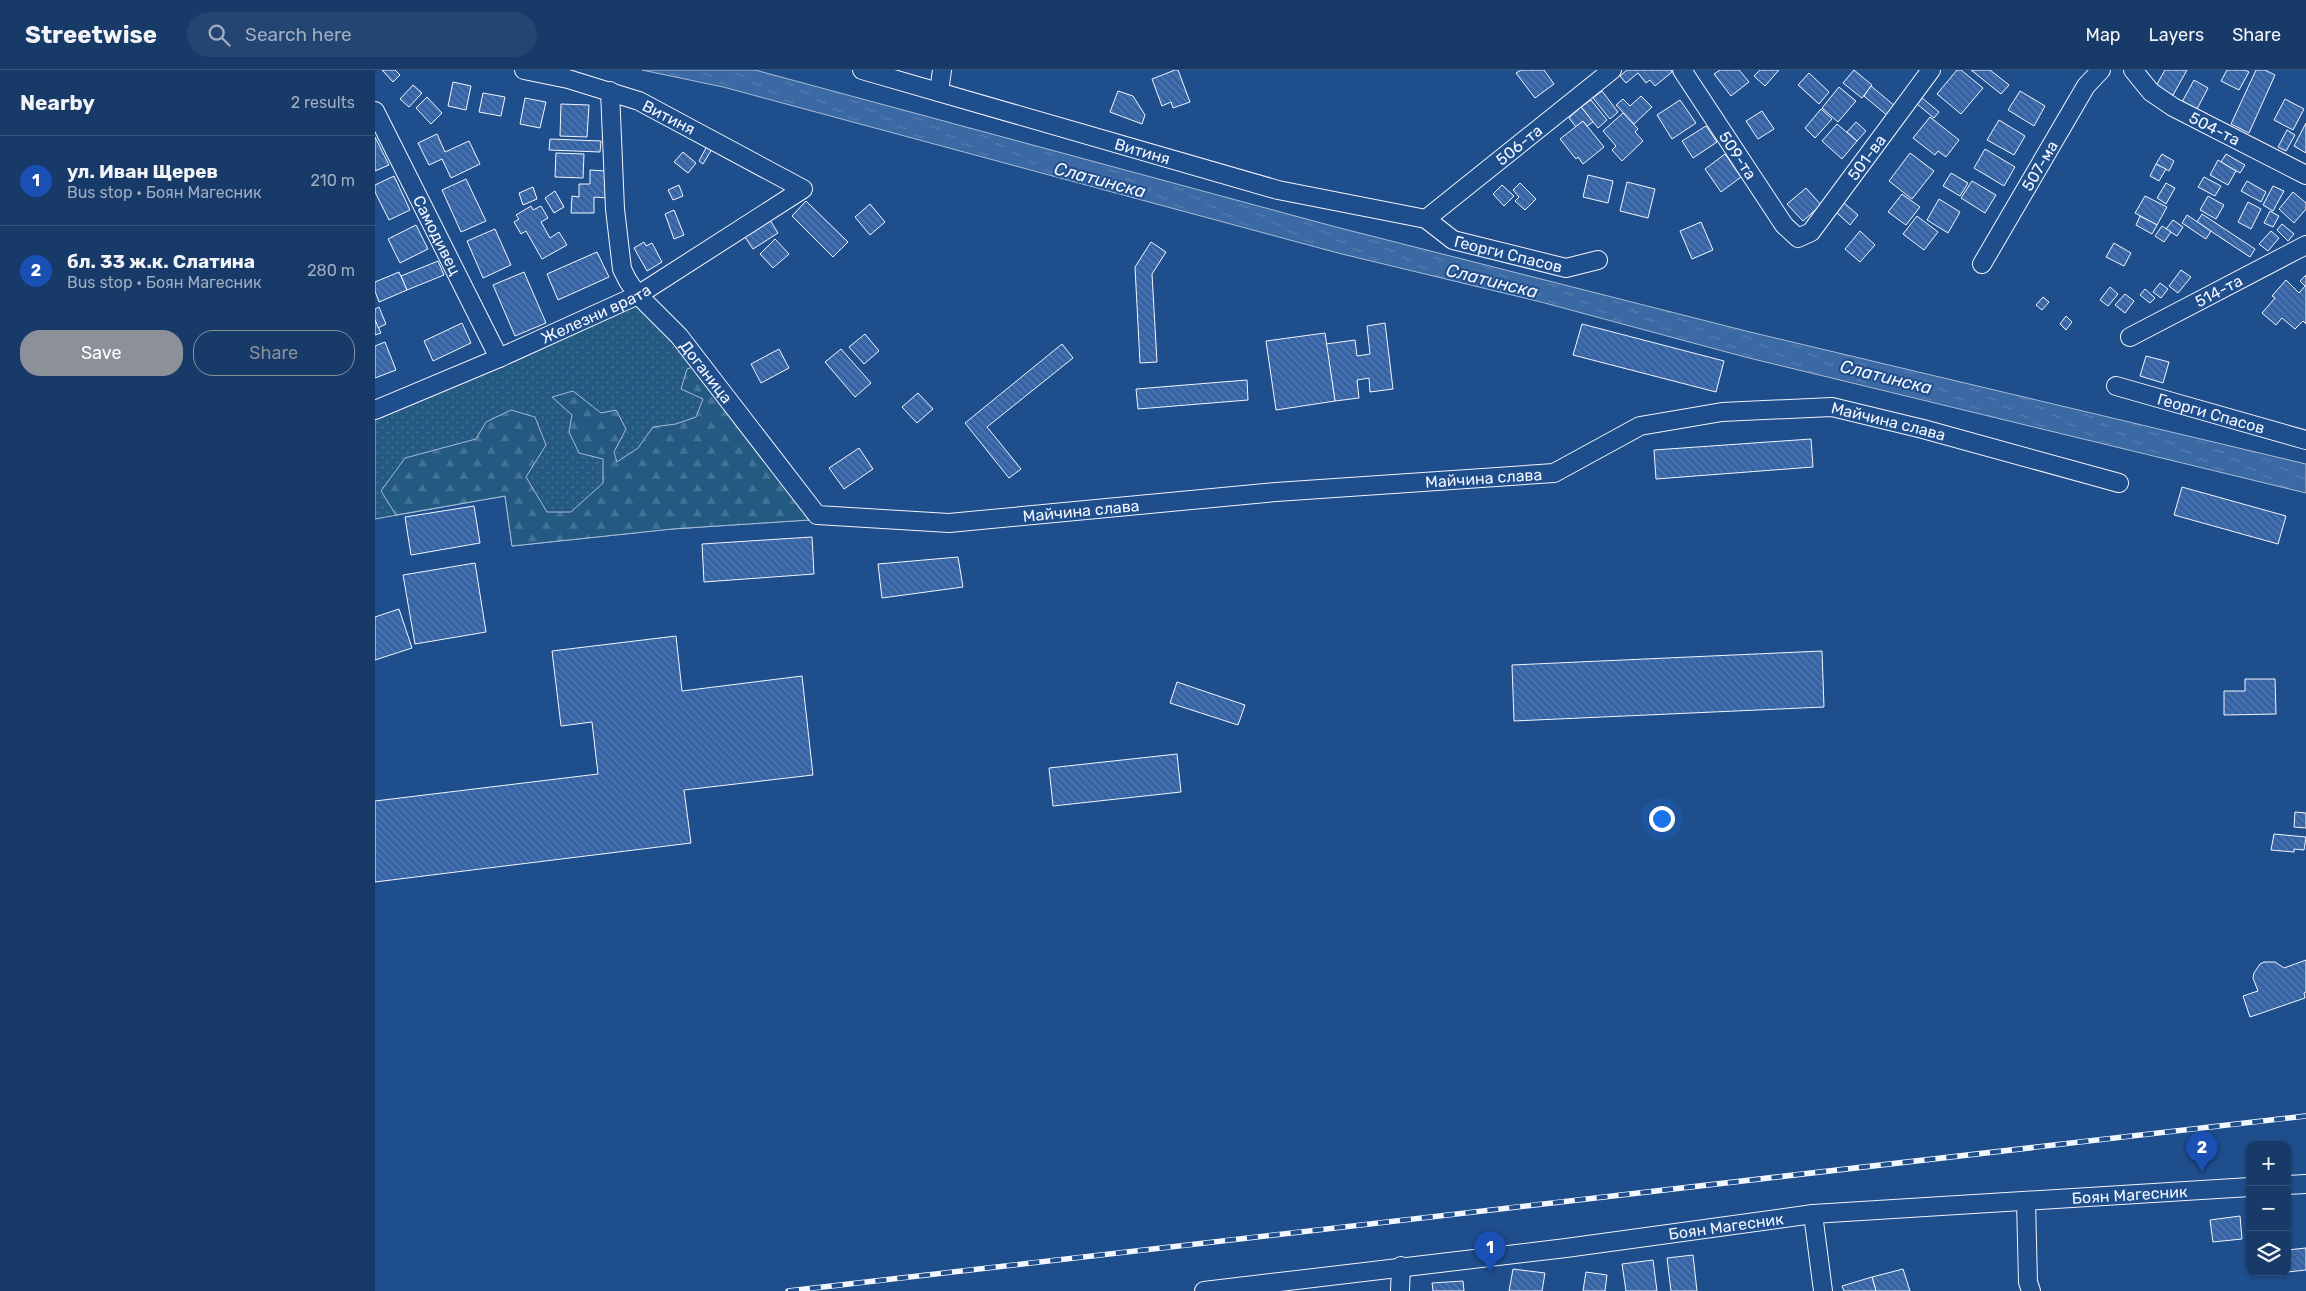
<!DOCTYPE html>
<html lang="en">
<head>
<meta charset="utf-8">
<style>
  body { margin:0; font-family:Rubik,sans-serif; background:#244571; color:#f1f3f6 }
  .controls { position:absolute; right:15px; bottom:15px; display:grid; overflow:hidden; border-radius:10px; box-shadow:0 1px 4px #0004 }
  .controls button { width:45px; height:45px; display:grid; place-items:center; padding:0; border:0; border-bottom:1px solid #36547d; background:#173a69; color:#f1f3f6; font:25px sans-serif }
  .you { position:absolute; left:1286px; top:748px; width:18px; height:18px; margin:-12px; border:4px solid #fff; border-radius:50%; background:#1a73e8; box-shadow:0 0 0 8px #1a73e833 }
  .badge { display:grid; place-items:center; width:32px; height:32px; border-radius:50%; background:#8c9099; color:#fff; font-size:16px; font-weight:700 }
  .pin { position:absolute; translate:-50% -41px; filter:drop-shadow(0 1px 2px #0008) }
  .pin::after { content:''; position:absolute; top:26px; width:18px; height:15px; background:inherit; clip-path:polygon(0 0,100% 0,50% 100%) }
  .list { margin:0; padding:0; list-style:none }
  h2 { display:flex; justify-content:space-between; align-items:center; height:65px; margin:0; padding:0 20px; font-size:21px }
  h2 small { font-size:16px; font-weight:400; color:#9eadc0 }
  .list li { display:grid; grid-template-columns:32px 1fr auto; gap:15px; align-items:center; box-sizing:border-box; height:90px; padding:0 20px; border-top:1px solid #36547d }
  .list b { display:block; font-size:19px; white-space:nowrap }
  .list p { margin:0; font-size:16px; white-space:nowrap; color:#9eadc0 }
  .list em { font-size:16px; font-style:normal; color:#9eadc0 }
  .actions { display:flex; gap:10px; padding:15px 20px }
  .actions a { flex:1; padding:11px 0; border:1px solid #8c9099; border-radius:20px; text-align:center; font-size:18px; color:#8c9099 }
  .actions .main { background:#8c9099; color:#fff }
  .icon { flex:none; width:28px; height:28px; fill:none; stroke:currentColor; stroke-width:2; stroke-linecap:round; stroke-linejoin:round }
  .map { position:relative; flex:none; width:1931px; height:1221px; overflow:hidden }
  header { display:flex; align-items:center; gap:30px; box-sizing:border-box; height:70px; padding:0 25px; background:#173a69; border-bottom:1px solid #36547d }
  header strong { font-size:24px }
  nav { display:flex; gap:28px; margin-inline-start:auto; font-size:18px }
  .search { width:350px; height:45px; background:#244571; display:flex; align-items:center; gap:12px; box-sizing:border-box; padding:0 18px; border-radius:28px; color:#9eadc0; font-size:19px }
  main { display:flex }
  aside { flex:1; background:#173a69 }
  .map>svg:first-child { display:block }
  .grass { fill:url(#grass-dots); stroke:#a8bbd7 }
  .forest { fill:url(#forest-firs); stroke:#a8bbd7 }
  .water { fill:url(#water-ripples); stroke:#a8bbd7 }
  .building { fill:url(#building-back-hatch); stroke:#f2f6ff }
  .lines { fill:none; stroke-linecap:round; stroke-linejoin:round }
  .minor-casing { stroke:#f2f6ff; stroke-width:20 }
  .minor { stroke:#1f4e8c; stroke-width:18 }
  .rail-casing { stroke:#f2f6ff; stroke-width:5.5 }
  .rail { stroke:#1f4e8c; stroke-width:4; stroke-dasharray:11; stroke-linecap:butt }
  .labels { text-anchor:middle; stroke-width:4; stroke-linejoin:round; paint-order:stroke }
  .street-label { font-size:16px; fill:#f2f6ff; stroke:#1f4e8c }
  .water-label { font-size:18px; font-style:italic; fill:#f2f6ff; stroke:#1f4e8c }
</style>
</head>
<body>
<header>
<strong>Streetwise</strong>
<div class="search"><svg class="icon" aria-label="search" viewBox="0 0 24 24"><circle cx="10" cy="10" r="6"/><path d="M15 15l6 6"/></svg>Search here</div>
<nav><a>Map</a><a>Layers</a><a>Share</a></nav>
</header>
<main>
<aside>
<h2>Nearby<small>2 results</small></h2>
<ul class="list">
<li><span class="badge" style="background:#1a4fb4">1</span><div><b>ул. Иван Щерев</b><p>Bus stop · Боян Магесник</p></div><em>210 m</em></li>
<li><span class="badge" style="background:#1a4fb4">2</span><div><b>бл. 33 ж.к. Слатина</b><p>Bus stop · Боян Магесник</p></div><em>280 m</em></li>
</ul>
<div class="actions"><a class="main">Save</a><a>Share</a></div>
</aside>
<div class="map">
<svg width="1931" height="1221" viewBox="0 0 1931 1221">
  <defs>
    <pattern id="grass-dots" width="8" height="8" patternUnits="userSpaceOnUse" patternTransform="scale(1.25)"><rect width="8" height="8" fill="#245a82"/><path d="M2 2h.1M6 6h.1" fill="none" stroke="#447295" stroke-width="1.8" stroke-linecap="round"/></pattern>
    <pattern id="forest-firs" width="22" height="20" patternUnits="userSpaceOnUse" patternTransform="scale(1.25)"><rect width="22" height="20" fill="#245a82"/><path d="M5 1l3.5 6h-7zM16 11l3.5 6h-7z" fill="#447295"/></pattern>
    <pattern id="water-ripples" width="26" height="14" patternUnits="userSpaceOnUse" patternTransform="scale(1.25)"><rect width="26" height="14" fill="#3b69a3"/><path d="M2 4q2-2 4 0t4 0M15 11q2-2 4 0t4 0" fill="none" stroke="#587fb1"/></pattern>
    <pattern id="building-back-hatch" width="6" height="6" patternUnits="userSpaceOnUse" patternTransform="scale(1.25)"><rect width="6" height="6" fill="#3563a3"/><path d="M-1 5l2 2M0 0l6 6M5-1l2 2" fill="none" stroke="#537ab1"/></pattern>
  </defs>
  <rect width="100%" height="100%" fill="#1f4e8c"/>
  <polygon class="grass" points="263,225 442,445 434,450 297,459 137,476 130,426 0,449 0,340"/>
  <polygon class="forest" points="321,296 372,361 434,450 297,459 137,476 130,426 21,445 6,421 30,388 101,369 111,352 136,340 160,347 171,375 151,407 172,442 196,442 228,413 228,389 204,383 194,362 197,345 177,327 198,321 226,343 241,340 251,359 239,382 242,392 263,378 278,357 301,354 321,347 328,329 306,319 312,299"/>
  <polygon class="water" points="267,0 380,0 961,157 1375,262 1931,394 1931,423 1370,287 1166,232 963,183 348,17"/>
  <g class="building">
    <polygon points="7,0 20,0 25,5 18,12"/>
    <polygon points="800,0 803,0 815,32 798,38 796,32 787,36 777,9"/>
    <polygon points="1146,0 1169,0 1179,14 1160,28 1141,3"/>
    <polygon points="1252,0 1296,0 1297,2 1280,16 1275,10 1271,13 1263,3 1251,13 1245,6"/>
    <polygon points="1345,0 1364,0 1374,12 1356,26 1339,4"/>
    <polygon points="1385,0 1404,0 1390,16 1379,6"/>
    <polygon points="1479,0 1497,15 1487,28 1468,13"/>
    <polygon points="1582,0 1586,0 1608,18 1586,44 1562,24"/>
    <polygon points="1596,0 1615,0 1634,15 1626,24"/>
    <polygon points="1790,0 1812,0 1798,25 1781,16"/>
    <polygon points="1852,0 1870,0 1874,2 1864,20 1846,11"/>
    <polygon points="1881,0 1890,0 1900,5 1874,63 1856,54"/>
    <polygon points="1434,3 1454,22 1444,34 1423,15"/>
    <polygon points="1819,10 1833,18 1822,39 1807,32"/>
    <polygon points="78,12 96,16 91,40 73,36"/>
    <polygon points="38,15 47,23 34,37 25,29"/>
    <polygon points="1496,16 1521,37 1513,46 1489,26"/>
    <polygon points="1464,17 1481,31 1463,52 1447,38"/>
    <polygon points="743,21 758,26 770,45 767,54 735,42"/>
    <polygon points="1227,21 1243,42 1235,49 1218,28"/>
    <polygon points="1645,21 1670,36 1659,56 1633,40"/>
    <polygon points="108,23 130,27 126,46 104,42"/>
    <polygon points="1266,26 1277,37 1259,54 1241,35 1248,29 1255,36"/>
    <polygon points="52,27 67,43 56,54 41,38"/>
    <polygon points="150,28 171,32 165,58 145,54"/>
    <polygon points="1547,28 1564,42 1559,48 1542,34"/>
    <polygon points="1910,29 1929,39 1918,60 1899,50"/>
    <polygon points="1216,30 1232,50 1223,58 1206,37"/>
    <polygon points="1305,30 1321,53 1297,69 1282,45"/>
    <polygon points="186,34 214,35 212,67 185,66"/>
    <polygon points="1206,37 1218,52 1212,56 1208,51 1201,57 1194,48"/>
    <polygon points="1446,39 1457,49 1440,68 1430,58"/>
    <polygon points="1387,41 1399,59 1383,69 1371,51"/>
    <polygon points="1248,43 1263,59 1260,62 1268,71 1247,91 1237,80 1241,76 1228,61"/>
    <polygon points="1555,47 1584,70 1571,87 1563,81 1560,85 1538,68"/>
    <polygon points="1624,50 1650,66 1639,85 1612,70"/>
    <polygon points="1208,51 1229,77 1208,94 1203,87 1201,89 1185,69"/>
    <polygon points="1481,52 1491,61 1482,71 1472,62"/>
    <polygon points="1931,53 1931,83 1919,76"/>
    <polygon points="1462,54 1482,71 1467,89 1447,71"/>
    <polygon points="1331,56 1342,72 1318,88 1307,71"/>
    <polygon points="1912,60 1920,65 1911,81 1903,77"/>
    <polygon points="62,64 70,82 94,71 105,94 76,108 67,89 54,95 43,73"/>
    <polygon points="0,67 14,95 0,101"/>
    <polygon points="175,69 226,71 225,82 174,80"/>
    <polygon points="332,76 337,79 328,94 324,91"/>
    <polygon points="1610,79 1640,97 1629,116 1599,98"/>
    <polygon points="308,82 321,93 313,103 299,92"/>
    <polygon points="181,83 209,84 208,108 180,107"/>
    <polygon points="1535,83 1559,101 1537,129 1514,111"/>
    <polygon points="1350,84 1366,107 1346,122 1330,99"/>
    <polygon points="1787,84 1799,91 1794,101 1781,94"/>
    <polygon points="1851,84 1870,95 1865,103 1846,92"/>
    <polygon points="1843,90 1861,101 1853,115 1835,105"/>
    <polygon points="1781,94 1791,99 1784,111 1775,106"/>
    <polygon points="215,100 231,101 232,128 219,127 219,143 196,143 197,126 204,127 204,114 215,114"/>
    <polygon points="1576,103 1593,113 1585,126 1568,116"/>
    <polygon points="1213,105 1238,111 1233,133 1208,127"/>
    <polygon points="19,106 35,140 14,150 0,122 0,115"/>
    <polygon points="1829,107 1846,116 1840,126 1823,117"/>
    <polygon points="91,109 111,151 86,162 67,120"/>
    <polygon points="1597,111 1621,125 1610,143 1586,128"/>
    <polygon points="1872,111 1891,122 1886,132 1866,121"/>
    <polygon points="1252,112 1280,119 1273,148 1245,141"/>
    <polygon points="1145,113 1161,129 1150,140 1140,131 1144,127 1138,120"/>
    <polygon points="1791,113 1800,118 1791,134 1782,128"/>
    <polygon points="304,115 308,126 298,130 293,120"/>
    <polygon points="1127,115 1139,126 1129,136 1118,124"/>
    <polygon points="1898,116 1909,121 1898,141 1888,135"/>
    <polygon points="158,117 162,129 148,135 144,123"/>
    <polygon points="1431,118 1446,135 1428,151 1412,134"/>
    <polygon points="180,121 189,137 179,143 170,128"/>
    <polygon points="1918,122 1931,133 1931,139 1919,153 1904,139"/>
    <polygon points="1527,124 1545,137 1531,155 1513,142"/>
    <polygon points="1770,126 1792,137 1782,155 1760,143"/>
    <polygon points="1833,126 1849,135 1841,149 1825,140"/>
    <polygon points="1564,129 1585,142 1573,163 1552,150"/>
    <polygon points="431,131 473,172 458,187 417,146"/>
    <polygon points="1468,132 1483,145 1475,155 1460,141"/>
    <polygon points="1873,132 1886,139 1876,159 1863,152"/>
    <polygon points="495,134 510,152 495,165 480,147"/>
    <polygon points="156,136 158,140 166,136 173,148 166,152 175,168 184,162 192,175 167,189 151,161 146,164 139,152 144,149 141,145"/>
    <polygon points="299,140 309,165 299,169 290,144"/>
    <polygon points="1895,141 1904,146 1898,157 1889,153"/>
    <polygon points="1827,144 1880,179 1875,187 1822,152"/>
    <polygon points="1812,145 1836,161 1831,169 1807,153"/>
    <polygon points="1542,146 1563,162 1549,180 1528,164"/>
    <polygon points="1765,146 1782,155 1777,164 1761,155"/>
    <polygon points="395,150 403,163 378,179 370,167"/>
    <polygon points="1798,150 1808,157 1802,166 1791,159"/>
    <polygon points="1326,152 1338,180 1317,189 1305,161"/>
    <polygon points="1907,154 1919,164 1913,171 1902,160"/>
    <polygon points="41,155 53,179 25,193 13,169"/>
    <polygon points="1787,156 1796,162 1789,172 1780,166"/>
    <polygon points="120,159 136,195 108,208 92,171"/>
    <polygon points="1485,161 1500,175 1485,192 1470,179"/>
    <polygon points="1896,161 1904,168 1893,181 1884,174"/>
    <polygon points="400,169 414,184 398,198 385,184"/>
    <polygon points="269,172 271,176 277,173 287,192 272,201 259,178"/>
    <polygon points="776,172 791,182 777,204 782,292 765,293 760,197"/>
    <polygon points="1739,173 1756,183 1749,196 1731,187"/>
    <polygon points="222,182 234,207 183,230 172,204"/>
    <polygon points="63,191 69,205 32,220 26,206"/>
    <polygon points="1806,200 1816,207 1803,223 1794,216"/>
    <polygon points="24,202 32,220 4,232 0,221 0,212"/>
    <polygon points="149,202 171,253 140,266 118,215"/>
    <polygon points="1931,205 1931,254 1928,251 1920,259 1907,248 1901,255 1887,243 1900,228 1897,226 1911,210 1924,223 1930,216 1925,211"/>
    <polygon points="1785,213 1793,219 1786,228 1778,222"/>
    <polygon points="1735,217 1743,224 1733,236 1725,230"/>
    <polygon points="1770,219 1780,228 1775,233 1765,225"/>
    <polygon points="1750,224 1759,231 1750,243 1740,235"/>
    <polygon points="1668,227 1674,232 1667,240 1661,235"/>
    <polygon points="4,237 11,254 3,258 0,250 0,239"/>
    <polygon points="1691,246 1697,252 1691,260 1685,254"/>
    <polygon points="0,250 6,263 0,265"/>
    <polygon points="87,253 96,273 58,291 49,271"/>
    <polygon points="1010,253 1018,319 995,322 994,308 982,310 984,328 960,331 951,274 980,270 982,286 995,284 992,256"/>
    <polygon points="1207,254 1349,291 1341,322 1198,285"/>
    <polygon points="950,263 960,331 901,340 891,271"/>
    <polygon points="490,264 504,281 489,294 474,277"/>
    <polygon points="10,272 21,300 0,308 0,276"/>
    <polygon points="687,274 698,288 612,357 646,399 634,408 590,353"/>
    <polygon points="404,279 414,298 386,313 376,294"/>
    <polygon points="466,279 496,313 480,327 450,292"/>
    <polygon points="1771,286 1794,292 1788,313 1765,306"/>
    <polygon points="872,310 873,330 763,339 761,319"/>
    <polygon points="543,323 558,339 542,353 527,337"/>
    <polygon points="1436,369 1438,397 1281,409 1279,380"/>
    <polygon points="484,378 498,399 469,419 454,398"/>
    <polygon points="1807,417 1911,446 1903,474 1799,445"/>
    <polygon points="99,436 105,473 36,485 30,447"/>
    <polygon points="437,467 439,504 329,512 327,474"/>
    <polygon points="583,487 588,517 507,528 503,494"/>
    <polygon points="100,493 111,562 40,574 28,505"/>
    <polygon points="24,539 37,578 0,590 0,547"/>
    <polygon points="301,566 307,621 427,606 438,705 309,720 316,773 0,812 0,731 223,704 217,652 186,656 177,581"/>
    <polygon points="1447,581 1449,637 1139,651 1137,595"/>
    <polygon points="1870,609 1900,609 1901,644 1849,645 1849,621 1870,621"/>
    <polygon points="802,612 870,635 863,655 795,633"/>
    <polygon points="802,684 806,722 678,736 674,698"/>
    <polygon points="1920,742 1931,743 1931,758 1919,757"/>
    <polygon points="1899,764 1931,767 1929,780 1919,779 1919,782 1896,780"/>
    <polygon points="1931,890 1931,922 1929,923 1930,928 1875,947 1868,926 1883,921 1878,908 1879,903 1885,894 1889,892 1900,892 1909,898"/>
    <polygon points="1865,1146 1867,1169 1838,1172 1835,1150"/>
    <polygon points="1931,1178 1931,1200 1912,1202 1912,1180"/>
    <polygon points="1318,1185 1322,1221 1296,1221 1292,1188"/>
    <polygon points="1278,1190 1282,1221 1251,1221 1247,1194"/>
    <polygon points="1138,1199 1170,1203 1167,1221 1134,1221"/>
    <polygon points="1528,1199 1535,1221 1501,1221 1497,1207"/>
    <polygon points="1211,1202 1232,1205 1230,1221 1208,1221"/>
    <polygon points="1497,1207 1501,1221 1469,1221 1467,1216"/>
    <polygon points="1088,1211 1089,1221 1058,1221 1057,1213"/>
  </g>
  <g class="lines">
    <defs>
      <g id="minor">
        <path id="s1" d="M487,0L903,120L1051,149L1078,170L1191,198L1223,190"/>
        <path id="s2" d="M1307,0L1409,155L1423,168L1436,162L1556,0"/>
        <path id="s3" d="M1758,0L1776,22L1798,37L1931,105"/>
        <path id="s4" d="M235,21L240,139L247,199L253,211L263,225L304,266L442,445L574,453L901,422L1179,403L1265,356L1347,342L1457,337L1548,359L1744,413"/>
        <polyline points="564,22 567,0"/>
        <path id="s5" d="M0,41L124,288"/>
        <path id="s6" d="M1051,149L1237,0"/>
        <path id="s7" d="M1607,194L1711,16L1726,0"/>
        <path id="s8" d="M1755,267L1931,175"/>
        <path id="s9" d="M1741,316L1931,370"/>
        <path id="s10" d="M0,340L124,288L263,225L428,119L264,31L193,9L149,0"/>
        <polyline points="1912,1115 1931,1114"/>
        <polyline points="1651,1131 1653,1212 1656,1221"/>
        <polyline points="1438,1144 1448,1221"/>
        <path id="s11" d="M829,1221L1191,1178L1438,1144L1875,1117"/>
        <polyline points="1025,1221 1026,1196"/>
      </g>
    </defs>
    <use href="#minor" class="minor-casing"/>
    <use href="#minor" class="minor"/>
    <defs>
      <polyline id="rail" points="413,1221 1931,1046"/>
    </defs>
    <use href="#rail" class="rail-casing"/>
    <use href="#rail" class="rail"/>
  </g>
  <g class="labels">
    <g class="street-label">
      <text transform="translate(294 47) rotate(27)" y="6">Витиня</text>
      <text dy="6" stroke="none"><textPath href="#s3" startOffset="102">504-та</textPath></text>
      <text dy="6" stroke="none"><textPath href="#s6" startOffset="119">506-та</textPath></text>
      <text dy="6" stroke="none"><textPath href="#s1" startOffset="292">Витиня</textPath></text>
      <text dy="6" stroke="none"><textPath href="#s2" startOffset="102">509-та</textPath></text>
      <text dy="6" stroke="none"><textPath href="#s2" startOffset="312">501-ва</textPath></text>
      <text dy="6" stroke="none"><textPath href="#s7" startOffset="114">507-ма</textPath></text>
      <text dy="6" stroke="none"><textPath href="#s5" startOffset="139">Самодивец</textPath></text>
      <text dy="6" stroke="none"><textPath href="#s1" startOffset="675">Георги Спасов</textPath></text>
      <text dy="6" stroke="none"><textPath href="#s8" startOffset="100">514-та</textPath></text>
      <text dy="6" stroke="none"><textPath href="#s10" startOffset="241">Железни врата</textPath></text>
      <text dy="6" stroke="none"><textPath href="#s4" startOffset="312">Доганица</textPath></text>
      <text dy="6" stroke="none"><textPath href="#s9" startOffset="99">Георги Спасов</textPath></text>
      <text dy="6" stroke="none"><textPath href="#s4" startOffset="1582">Майчина слава</textPath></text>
      <text dy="6" stroke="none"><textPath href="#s4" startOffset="1162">Майчина слава</textPath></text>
      <text dy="6" stroke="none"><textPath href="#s4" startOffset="758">Майчина слава</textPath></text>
      <text dy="6" stroke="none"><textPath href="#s11" startOffset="931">Боян Магесник</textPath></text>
      <text dy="6" stroke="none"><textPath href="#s11" startOffset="526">Боян Магесник</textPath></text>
    </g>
    <g class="water-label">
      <text transform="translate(725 110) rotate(15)" y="6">Слатинска</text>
      <text transform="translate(1117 211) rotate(14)" y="6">Слатинска</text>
      <text transform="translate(1511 307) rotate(14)" y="6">Слатинска</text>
    </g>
  </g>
</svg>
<div class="controls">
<button>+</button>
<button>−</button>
<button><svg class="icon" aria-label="layers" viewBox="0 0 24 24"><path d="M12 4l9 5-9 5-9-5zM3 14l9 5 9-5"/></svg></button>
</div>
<div class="you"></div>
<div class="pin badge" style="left:1115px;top:1202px;background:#1a4fb4">1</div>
<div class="pin badge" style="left:1827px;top:1102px;background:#1a4fb4">2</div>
</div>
</main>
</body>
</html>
